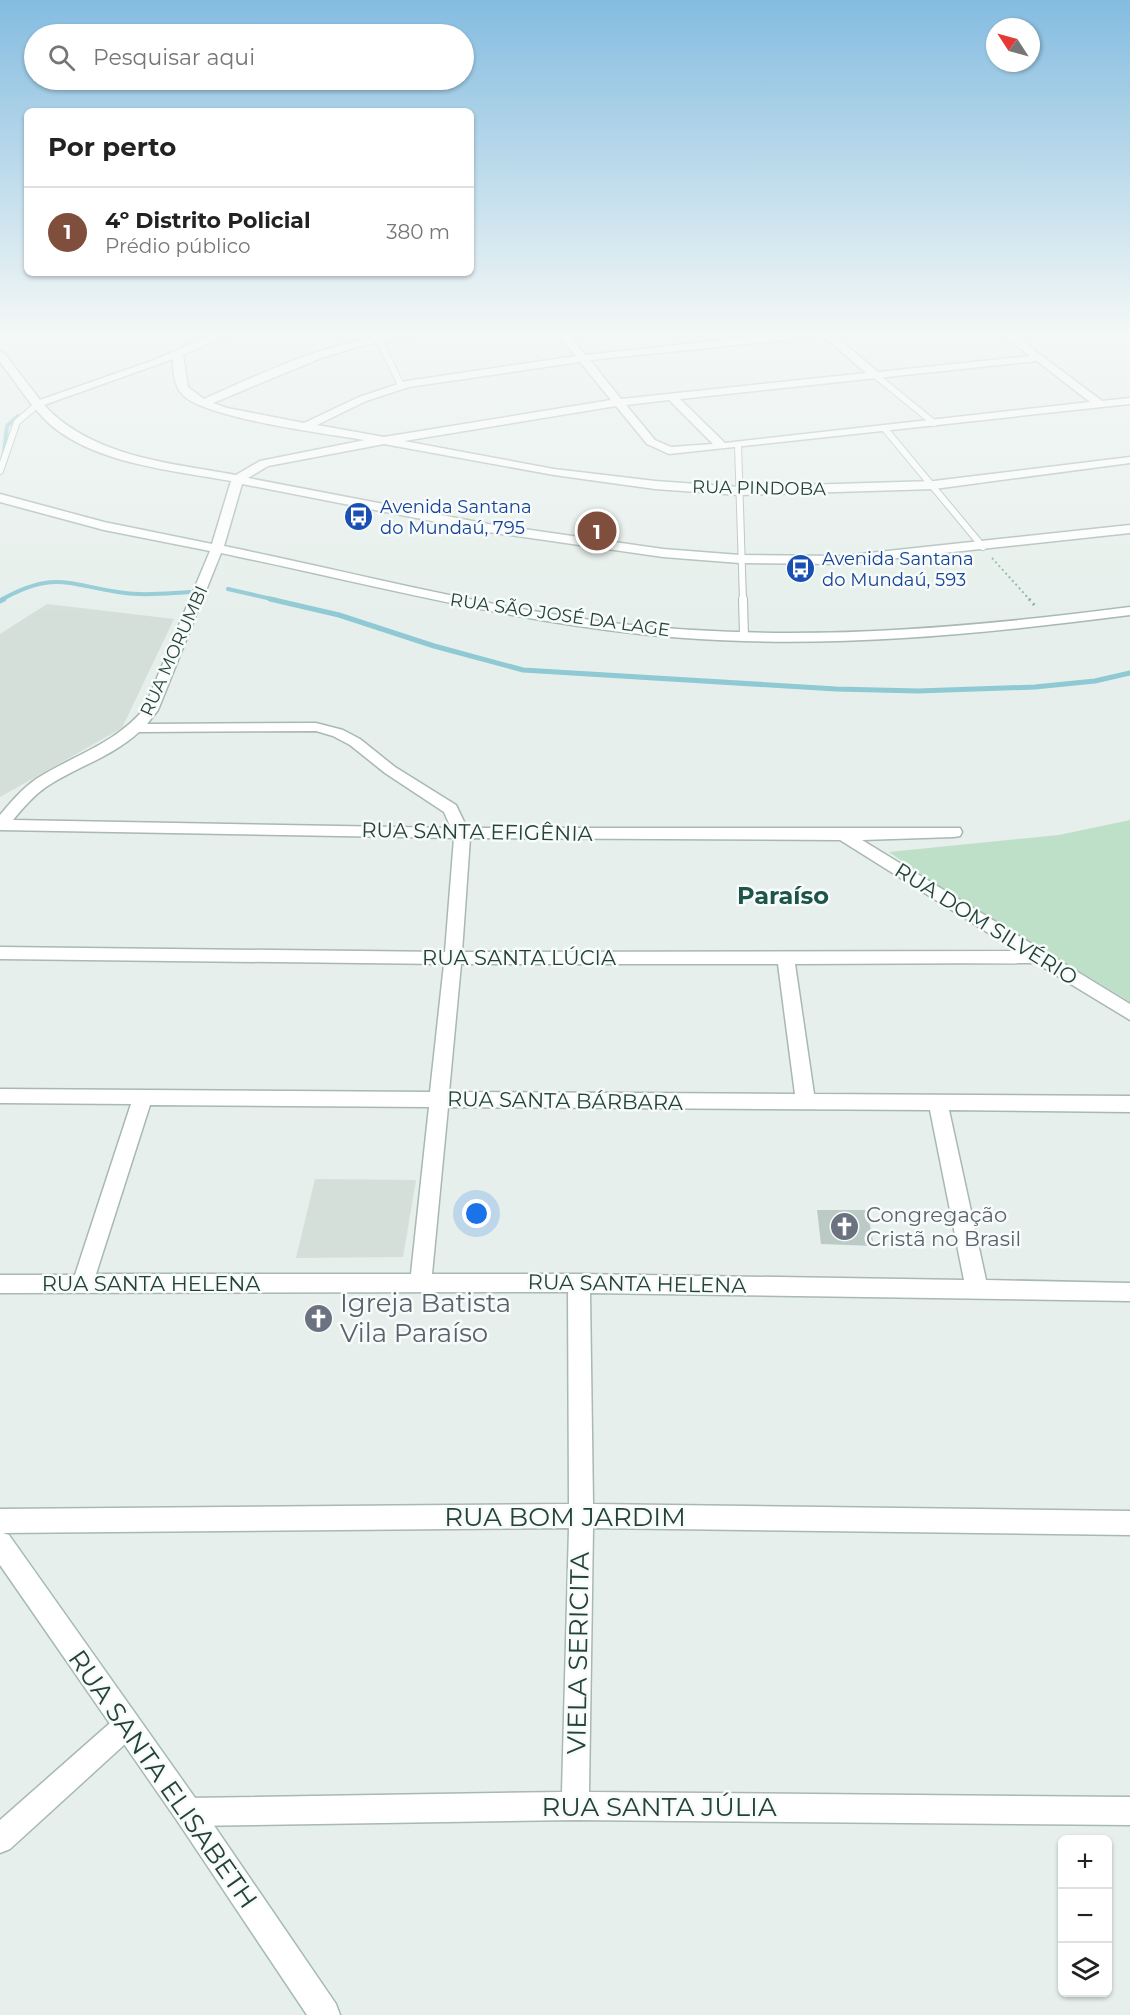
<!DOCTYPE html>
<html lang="pt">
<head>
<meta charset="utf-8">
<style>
  body { margin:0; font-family:Montserrat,sans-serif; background:#f2f2f2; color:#222 }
  .controls { position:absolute; right:18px; bottom:18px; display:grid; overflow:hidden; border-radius:9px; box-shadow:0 2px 4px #0004 }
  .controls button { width:54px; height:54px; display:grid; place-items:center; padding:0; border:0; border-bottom:2px solid #e0e0e0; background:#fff; color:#222; font:30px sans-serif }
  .compass { position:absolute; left:986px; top:18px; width:54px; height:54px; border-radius:50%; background:#fff; box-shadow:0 2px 4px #0004; rotate:306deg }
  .you { position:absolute; left:477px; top:1214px; width:21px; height:21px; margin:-15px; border:4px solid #fff; border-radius:50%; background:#1a73e8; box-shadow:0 0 0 9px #1a73e833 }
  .badge { display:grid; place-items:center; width:39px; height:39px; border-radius:50%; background:#804e3d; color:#fff; font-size:20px; font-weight:700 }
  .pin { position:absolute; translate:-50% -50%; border:3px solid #fff; box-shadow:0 2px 6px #0006 }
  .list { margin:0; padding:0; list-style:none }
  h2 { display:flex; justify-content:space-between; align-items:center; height:78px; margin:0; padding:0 24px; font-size:26px }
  h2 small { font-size:20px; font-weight:400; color:#767676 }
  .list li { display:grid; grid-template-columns:39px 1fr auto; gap:18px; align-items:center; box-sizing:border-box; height:90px; padding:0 24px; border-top:2px solid #e0e0e0 }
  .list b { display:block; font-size:22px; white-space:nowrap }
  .list p { margin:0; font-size:20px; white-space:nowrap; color:#767676 }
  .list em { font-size:20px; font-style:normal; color:#767676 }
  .icon { flex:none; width:33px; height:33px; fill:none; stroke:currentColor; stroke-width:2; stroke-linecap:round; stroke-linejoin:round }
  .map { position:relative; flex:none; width:1130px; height:2015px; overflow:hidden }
  .search { position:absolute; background:#fff; box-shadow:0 2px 4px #0004; left:24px; top:24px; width:450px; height:66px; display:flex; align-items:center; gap:15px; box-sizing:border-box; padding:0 21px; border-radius:33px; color:#767676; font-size:22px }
  .panel { position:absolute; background:#fff; box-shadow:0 2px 4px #0004; left:24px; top:108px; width:450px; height:168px; border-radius:9px }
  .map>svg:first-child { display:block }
  .built { fill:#d4dfda }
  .green { fill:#bfe0c8 }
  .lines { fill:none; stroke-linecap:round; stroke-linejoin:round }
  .stream-far1 { stroke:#8ec9d4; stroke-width:4 }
  .stream { stroke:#8ec9d4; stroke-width:5 }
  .building { fill:#bbcac4 }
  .lane-far1-casing { stroke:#a8b8b2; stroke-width:8 }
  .lane-casing { stroke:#a8b8b2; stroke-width:10 }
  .street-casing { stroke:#a8b8b2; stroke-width:3 }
  .secondary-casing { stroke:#a4bbb3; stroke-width:3 }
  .path-far1 { stroke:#86b3a5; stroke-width:2; stroke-dasharray:2 3; stroke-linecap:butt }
  .path { stroke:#86b3a5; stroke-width:3; stroke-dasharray:2 4; stroke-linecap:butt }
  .lane-far1 { stroke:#fff; stroke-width:6 }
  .lane { stroke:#fff; stroke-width:8 }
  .street { fill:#fff; fill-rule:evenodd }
  .secondary { fill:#fff; fill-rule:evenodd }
  .labels { text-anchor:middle; stroke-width:5; stroke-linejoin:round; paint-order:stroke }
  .far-street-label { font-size:18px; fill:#24423a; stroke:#f7fbf9 }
  .far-transit-label { font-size:18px; fill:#164399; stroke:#f7fbf9; text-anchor:start }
  .street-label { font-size:21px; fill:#24423a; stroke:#f7fbf9 }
  .worship-label { font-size:21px; fill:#5b616d; stroke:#f7fbf9; text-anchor:start }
  .quarter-label { font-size:24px; font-weight:bold; fill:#1f5548; stroke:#f7fbf9 }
  .near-worship-label { font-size:26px; fill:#5b616d; stroke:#f7fbf9; text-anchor:start }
  .near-street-label { font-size:26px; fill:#24423a; stroke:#f7fbf9 }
</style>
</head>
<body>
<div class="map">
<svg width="1130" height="2015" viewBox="0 0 1130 2015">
  <rect width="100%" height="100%" fill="#e6efeb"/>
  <g class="built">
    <polygon points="47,604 174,619 122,728 0,797 0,634"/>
    <polygon points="315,1179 416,1180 403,1257 296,1258"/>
  </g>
  <path class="green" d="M1130,820V1002C1050,952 965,907 889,852L1059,835Z"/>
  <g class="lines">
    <g class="stream-far1">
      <polyline points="4,452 7,426 18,416"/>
      <polyline points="228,589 276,600"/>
      <path d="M1,600C56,569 70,586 125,593C147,596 169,593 190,592"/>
    </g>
    <g class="stream">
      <polyline points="270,599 339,615 434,646 523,670 836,689 918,691 1035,687 1095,681 1130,673"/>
      <polyline points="0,601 4,599"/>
    </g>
  </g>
  <polygon class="building" points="817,1210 867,1210 874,1246 821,1244"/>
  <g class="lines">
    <defs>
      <g id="lane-far1">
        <polyline points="376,334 401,385"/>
        <polyline points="875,375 934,423"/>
        <polyline points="885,429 983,547"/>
        <polyline points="738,445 743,600"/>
        <polyline points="0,471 17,422 38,404"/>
      </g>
      <polyline id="lane" points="743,599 744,637"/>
      <g id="street">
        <path d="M215,334H230L183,355L188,387L204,399C273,368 343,334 421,334L364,345L321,358L213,403L227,408L304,423L359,397L407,381L576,356L558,334H569L585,355L780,334H819L814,337L590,360L621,399L866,373L821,334H833L878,372L1030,356L1001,334H1013L1102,401L1130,398V404L669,454L647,444L616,406L404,441L554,469L655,481L739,487L934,481L1130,457V463L934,489L739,495L655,489L554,475L384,444L268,466L248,478L488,524L663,549L740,555L841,556L1130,525V533L841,564L740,563L663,557L488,532L242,484L224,546C356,573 486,608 621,624C791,643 961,629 1130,607V615C982,634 833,649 684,638C526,626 375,585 221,553L158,710L147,724L316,723L343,730L360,739L395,767L456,805L467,828H960L962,832L960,836L954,837L862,840L1130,1004V1020L1036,963L795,964L814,1094L1130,1096V1112L949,1110L986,1280L1130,1283V1301L590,1293L593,1504L1130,1511V1535L593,1528L589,1792L1130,1797V1825L575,1820L188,1826L178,1822L174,1812L178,1802L188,1798L562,1792L569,1528L0,1533V1509L569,1504L568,1292L0,1293V1275H75L131,1104L0,1103V1089L430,1092L444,964L0,959V947L445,952L454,838L0,830V815C11,802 22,789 36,779C74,755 115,744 144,709L210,551L104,530L0,502V494L104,522L212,544L231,481C176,471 97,464 52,426C31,408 17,383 0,362V352L4,353L40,400L154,360ZM173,359C173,372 174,385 182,394C202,418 329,434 365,440L260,461L236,475C170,463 92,457 44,405ZM1037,361L1090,402L725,443L680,399ZM580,362L611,400L384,437L317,425L366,401L409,387ZM669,400L713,444L671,447L655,440L626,405ZM316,731L333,736L350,745L385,773L444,812L451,828L13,820C23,808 33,796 46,787C76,767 112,757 139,732ZM470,838L840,840L1017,951L462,952ZM461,964H778L795,1094L449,1092ZM150,1105L429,1107L411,1274H96ZM448,1107L930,1110L964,1280L579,1274H432Z"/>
        <polygon points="127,1712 136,1716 140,1725 136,1734 10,1849 0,1853 0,1820 118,1716"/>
      </g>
      <polygon id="secondary" points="0,1532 9,1535 198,1802 336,2004 340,2015 307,2015 178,1822 0,1565"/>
    </defs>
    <use href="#lane-far1" class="lane-far1-casing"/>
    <use href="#lane" class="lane-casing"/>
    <use href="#street" class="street-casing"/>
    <use href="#secondary" class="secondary-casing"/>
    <polyline class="path-far1" points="992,558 1030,600"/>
    <polyline class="path" points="1029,599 1037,608"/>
    <use href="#lane-far1" class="lane-far1"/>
    <use href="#lane" class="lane"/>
    <use href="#street" class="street"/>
    <use href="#secondary" class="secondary"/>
  </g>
  <linearGradient id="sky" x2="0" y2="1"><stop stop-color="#84bce0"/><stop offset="0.54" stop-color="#f4f8f6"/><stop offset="1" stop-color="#f4f8f6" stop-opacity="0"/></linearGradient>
  <rect width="1130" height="617" fill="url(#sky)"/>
  <defs>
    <symbol id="bus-disc" viewBox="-11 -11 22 22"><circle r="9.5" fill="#1a4fb4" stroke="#f7fbf9"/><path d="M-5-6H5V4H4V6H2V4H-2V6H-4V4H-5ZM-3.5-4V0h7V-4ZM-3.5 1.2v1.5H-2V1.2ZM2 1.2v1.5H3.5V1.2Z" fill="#fff"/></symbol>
    <symbol id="church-disc" viewBox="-11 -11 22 22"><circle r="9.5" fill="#6b7280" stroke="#f7fbf9"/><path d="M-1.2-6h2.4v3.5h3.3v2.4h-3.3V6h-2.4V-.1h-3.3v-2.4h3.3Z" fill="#fff"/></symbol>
  </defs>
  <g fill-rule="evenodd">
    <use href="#bus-disc" x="342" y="500" width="33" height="33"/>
    <use href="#bus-disc" x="784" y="552" width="33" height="33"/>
    <use href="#church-disc" x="828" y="1210" width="33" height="33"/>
    <use href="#church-disc" x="302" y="1302" width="33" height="33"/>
  </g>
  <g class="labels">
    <g class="far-street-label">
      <text transform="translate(759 488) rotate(1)" y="6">RUA PINDOBA</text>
      <text transform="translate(560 615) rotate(8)" y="6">RUA SÃO JOSÉ DA LAGE</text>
      <text transform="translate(174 651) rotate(-66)" y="6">RUA MORUMBI</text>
    </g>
    <g class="far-transit-label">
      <text x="380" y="513">Avenida Santana<tspan x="380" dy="21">do Mundaú, 795</tspan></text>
      <text x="822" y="565">Avenida Santana<tspan x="822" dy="21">do Mundaú, 593</tspan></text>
    </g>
    <g class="street-label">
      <text transform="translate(477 832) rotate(1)" y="7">RUA SANTA EFIGÊNIA</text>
      <text transform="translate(986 924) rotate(32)" y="7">RUA DOM SILVÉRIO</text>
      <text x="519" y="965">RUA SANTA LÚCIA</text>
      <text transform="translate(565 1101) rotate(1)" y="7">RUA SANTA BÁRBARA</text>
      <text x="151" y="1291">RUA SANTA HELENA</text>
      <text transform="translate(637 1284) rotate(1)" y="7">RUA SANTA HELENA</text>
    </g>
    <g class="worship-label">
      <text x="866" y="1222">Congregação<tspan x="866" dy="24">Cristã no Brasil</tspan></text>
    </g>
    <g class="quarter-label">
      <text x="783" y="904">Paraíso</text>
    </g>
    <g class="near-worship-label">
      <text x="340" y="1312">Igreja Batista<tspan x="340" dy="30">Vila Paraíso</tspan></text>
    </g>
    <g class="near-street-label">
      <text x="565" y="1526">RUA BOM JARDIM</text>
      <text transform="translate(578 1653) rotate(-89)" y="9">VIELA SERICITA</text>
      <text transform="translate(163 1779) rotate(55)" y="9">RUA SANTA ELISABETH</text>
      <text x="659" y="1816">RUA SANTA JÚLIA</text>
    </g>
  </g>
</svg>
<div class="controls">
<button>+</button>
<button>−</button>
<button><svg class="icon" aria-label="layers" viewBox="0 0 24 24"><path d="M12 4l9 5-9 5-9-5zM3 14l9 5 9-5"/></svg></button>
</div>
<svg class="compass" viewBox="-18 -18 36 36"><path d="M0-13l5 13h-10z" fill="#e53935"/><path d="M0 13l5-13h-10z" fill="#767676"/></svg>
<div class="you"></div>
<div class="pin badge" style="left:597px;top:531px">1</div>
<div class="search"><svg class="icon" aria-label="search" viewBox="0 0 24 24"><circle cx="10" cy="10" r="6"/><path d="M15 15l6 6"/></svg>Pesquisar aqui</div>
<section class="panel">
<h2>Por perto<small></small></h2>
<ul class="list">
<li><span class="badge">1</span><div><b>4º Distrito Policial</b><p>Prédio público</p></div><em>380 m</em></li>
</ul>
</section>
</div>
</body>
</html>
